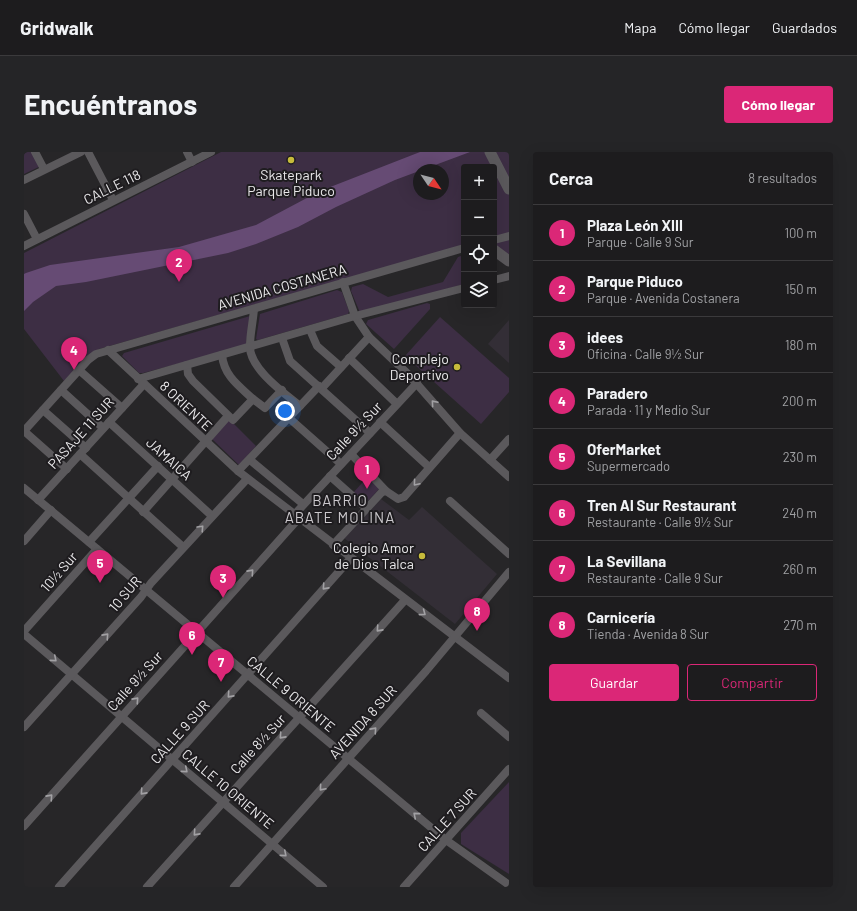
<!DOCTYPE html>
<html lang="es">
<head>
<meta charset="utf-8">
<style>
  body { margin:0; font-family:Barlow,sans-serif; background:#252527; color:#f1f3f6 }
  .controls { position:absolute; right:12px; top:12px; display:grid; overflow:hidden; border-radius:4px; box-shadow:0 4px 16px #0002 }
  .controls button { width:36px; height:36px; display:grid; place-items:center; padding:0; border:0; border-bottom:1px solid #3b3a3c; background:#1d1c1e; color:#f1f3f6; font:20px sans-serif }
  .compass { position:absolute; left:389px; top:12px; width:36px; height:36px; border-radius:50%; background:#1d1c1e; box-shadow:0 4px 16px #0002; rotate:125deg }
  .you { position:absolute; left:261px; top:259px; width:14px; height:14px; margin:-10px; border:3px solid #fff; border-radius:50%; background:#1a73e8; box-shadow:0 0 0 6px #1a73e833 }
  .badge { display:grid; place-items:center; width:26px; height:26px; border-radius:50%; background:#db2777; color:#fff; font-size:13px; font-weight:700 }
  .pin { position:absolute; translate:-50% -33px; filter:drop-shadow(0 1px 2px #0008) }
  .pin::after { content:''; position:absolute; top:21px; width:14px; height:12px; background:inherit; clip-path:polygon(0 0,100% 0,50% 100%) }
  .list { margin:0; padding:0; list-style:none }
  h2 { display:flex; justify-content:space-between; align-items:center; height:52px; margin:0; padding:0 16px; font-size:17px }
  h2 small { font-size:13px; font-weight:400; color:#a0a1a4 }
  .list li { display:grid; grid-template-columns:26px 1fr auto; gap:12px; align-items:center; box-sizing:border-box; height:56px; padding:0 16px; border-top:1px solid #3b3a3c }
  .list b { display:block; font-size:15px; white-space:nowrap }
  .list p { margin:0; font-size:13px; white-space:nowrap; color:#a0a1a4 }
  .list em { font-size:13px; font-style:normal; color:#a0a1a4 }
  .actions { display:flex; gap:8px; padding:12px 16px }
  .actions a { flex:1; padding:9px 0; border:1px solid #db2777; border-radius:4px; text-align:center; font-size:14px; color:#db2777 }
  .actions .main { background:#db2777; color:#fff }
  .icon { flex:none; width:22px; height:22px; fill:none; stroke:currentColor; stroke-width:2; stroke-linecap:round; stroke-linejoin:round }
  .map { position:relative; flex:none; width:485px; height:735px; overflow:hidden; border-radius:4px }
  header { display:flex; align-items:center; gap:24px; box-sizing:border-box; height:56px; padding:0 20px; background:#1d1c1e; border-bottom:1px solid #3b3a3c }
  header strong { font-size:19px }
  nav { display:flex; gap:22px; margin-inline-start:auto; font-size:14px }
  .intro { display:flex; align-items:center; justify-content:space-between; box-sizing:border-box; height:96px; padding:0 24px }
  h1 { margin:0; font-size:28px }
  .button { padding:10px 18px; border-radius:4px; background:#db2777; color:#fff; font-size:14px; font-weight:700 }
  main { display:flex; gap:24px; padding:0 24px }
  aside { flex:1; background:#1d1c1e; border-radius:4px; box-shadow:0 4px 16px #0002 }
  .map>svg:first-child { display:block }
  .built { fill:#332e36 }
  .green { fill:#3d2e44; fill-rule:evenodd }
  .water { fill:#664b74 }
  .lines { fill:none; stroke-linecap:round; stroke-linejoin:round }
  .street { stroke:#5b595c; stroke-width:8 }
  .secondary { stroke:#5b595c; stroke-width:11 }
  .oneway { stroke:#a2a1a4 }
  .poi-dot { fill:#c7bb3b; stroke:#1e1c1f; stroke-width:1.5 }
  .labels { text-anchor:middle; stroke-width:4; stroke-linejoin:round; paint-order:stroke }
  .poi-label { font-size:14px; fill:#eae9eb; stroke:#1e1c1f; text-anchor:end }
  .street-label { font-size:14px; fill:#eae9eb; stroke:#1e1c1f }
  .neighbourhood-label { font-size:15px; letter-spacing:1px; fill:#cbc8cc; stroke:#1e1c1f }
</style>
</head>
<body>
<header>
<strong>Gridwalk</strong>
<nav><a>Mapa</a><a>Cómo llegar</a><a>Guardados</a></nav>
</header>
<div class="intro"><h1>Encuéntranos</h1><a class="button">Cómo llegar</a></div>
<main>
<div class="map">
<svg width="485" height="735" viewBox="0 0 485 735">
  <rect width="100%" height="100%" fill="#272628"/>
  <g class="built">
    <polygon points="485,168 485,211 464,192"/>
    <polygon points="357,347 385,368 398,355 473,422 431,472 320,386"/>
  </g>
  <g class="green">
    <polygon points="3,0 11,0 17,14 0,22 0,2"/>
    <path d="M197,0H485V108L470,96V15H440V93L75,197L40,229L0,177V101ZM395,18H419V42H395Z"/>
    <polygon points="440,103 440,132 337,163 327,139 328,135 339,132 364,145 419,130 434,105"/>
    <polygon points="313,138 318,140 325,159 324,162 234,188 232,187 236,162"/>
    <polygon points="403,151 406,152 406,157 370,197 342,172 344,168"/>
    <polygon points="226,164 222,192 218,195 119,221 115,221 98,204 100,201"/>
    <polygon points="416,165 485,226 485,240 457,272 381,204"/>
    <polygon points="204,266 232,294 215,313 187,286"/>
    <polygon points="346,322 358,334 341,352 329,341"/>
    <polygon points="485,630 485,722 437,692 437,681"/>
  </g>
  <polygon class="water" points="396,0 446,0 371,28 312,55 274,75 232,92 204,101 62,130 32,134 9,150 0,159 0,122 2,121 26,113 155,95 232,73 296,39"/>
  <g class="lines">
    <g class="street">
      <polyline points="11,0 20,17"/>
      <polyline points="64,0 89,48"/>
      <polyline points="163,0 168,10"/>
      <polyline points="0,28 57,0"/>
      <polyline points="0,62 13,87"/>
      <polyline points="470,88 485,84"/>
      <polyline points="0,94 187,0"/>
      <polyline points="470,128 485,124"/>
      <polyline points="319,130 331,164 345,185 385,223 436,281 485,325"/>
      <path d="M230,157C229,170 226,182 226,194C225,216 260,241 276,254"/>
      <polyline points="286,178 293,194 317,215"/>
      <polyline points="258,186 266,209 346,281"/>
      <polyline points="84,198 214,319 485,526"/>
      <path d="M198,203C200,224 215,234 229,247"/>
      <polyline points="325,206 373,252"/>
      <polyline points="163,213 164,222 169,229 209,268 229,247 241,256 258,238"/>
      <polyline points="55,218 98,256"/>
      <polyline points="114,227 331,164 440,136"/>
      <polyline points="298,236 345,185"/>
      <polyline points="37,238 79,276"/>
      <polyline points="19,258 62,296"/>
      <polyline points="265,266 317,312"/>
      <polyline points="85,270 188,364"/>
      <polyline points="356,270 405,315"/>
      <polyline points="0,279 64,208 72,202 440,96"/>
      <polyline points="0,279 43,317"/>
      <polyline points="56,302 159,395"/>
      <polyline points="327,302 362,339"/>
      <polyline points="226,308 279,352"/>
      <polyline points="466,308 485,287"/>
      <polyline points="214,319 295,234"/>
      <polyline points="306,324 342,356"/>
      <polyline points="0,336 422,688 485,733"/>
      <polyline points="14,348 120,232"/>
      <polyline points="426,349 485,402"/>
      <polyline points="119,360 204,264"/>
      <polyline points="270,363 393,231"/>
      <polyline points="0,389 27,358"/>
      <polyline points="65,390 134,314"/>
      <polyline points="309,393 358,340 362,339 374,347 380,345 436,281"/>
      <polyline points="0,479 73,397"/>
      <polyline points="0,482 299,735"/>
      <polyline points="457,561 485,585"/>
      <polyline points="0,575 117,445 127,431 223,327"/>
      <polyline points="0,674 275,366"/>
      <polyline points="35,735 327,406"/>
      <polyline points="123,735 381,448"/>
      <polyline points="210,735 402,519 485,420"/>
      <polyline points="380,735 485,617"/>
    </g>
    <g class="secondary">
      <polyline points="466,0 485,37"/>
      <polyline points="470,98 485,109"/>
    </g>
  </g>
  <defs><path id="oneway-chevron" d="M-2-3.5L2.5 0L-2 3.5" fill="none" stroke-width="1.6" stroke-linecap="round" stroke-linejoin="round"/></defs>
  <g class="oneway">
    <use href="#oneway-chevron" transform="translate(410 251) rotate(-131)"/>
    <use href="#oneway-chevron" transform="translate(392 331) rotate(130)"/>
    <use href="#oneway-chevron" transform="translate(177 376) rotate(-47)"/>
    <use href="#oneway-chevron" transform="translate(227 420) rotate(-48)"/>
    <use href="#oneway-chevron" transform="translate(301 435) rotate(132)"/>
    <use href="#oneway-chevron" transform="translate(399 461) rotate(37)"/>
    <use href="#oneway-chevron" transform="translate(355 477) rotate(132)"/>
    <use href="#oneway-chevron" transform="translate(82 484) rotate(-48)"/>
    <use href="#oneway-chevron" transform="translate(30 507) rotate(40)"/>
    <use href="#oneway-chevron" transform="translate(206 543) rotate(132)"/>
    <use href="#oneway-chevron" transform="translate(112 548) rotate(-48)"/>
    <use href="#oneway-chevron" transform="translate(350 578) rotate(-48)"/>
    <use href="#oneway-chevron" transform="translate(258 584) rotate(132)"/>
    <use href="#oneway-chevron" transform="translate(161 618) rotate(40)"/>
    <use href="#oneway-chevron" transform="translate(298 636) rotate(131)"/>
    <use href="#oneway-chevron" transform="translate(119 640) rotate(132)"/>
    <use href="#oneway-chevron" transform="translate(26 645) rotate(-48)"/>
    <use href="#oneway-chevron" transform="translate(392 663) rotate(-140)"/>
    <use href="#oneway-chevron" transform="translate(172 681) rotate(132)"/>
    <use href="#oneway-chevron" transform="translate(260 702) rotate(40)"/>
  </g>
  <g class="poi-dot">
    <circle cx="267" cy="8" r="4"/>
    <circle cx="433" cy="215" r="4"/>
    <circle cx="398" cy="404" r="4"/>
  </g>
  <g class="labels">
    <g class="poi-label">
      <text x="267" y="28" text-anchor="middle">Skatepark<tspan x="267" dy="16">Parque Piduco</tspan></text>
      <text x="425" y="212">Complejo<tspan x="425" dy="16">Deportivo</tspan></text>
      <text x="390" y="401">Colegio Amor<tspan x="390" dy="16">de Dios Talca</tspan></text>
    </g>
    <g class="street-label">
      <text transform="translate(88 35) rotate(-26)" y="5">CALLE 118</text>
      <text transform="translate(258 135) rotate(-16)" y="5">AVENIDA COSTANERA</text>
      <text transform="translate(162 254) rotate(43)" y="5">8 ORIENTE</text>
      <text transform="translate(330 279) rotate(-47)" y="5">Calle 9½ Sur</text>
      <text transform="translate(57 281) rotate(-48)" y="5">PASAJE 11 SUR</text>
      <text transform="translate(145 307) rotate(42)" y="5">JAMAICA</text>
      <text transform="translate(35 420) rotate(-49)" y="5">10½ Sur</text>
      <text transform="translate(101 442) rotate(-50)" y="5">10 SUR</text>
      <text transform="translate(111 529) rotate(-48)" y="5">Calle 9½ Sur</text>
      <text transform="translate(267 542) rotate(40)" y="5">CALLE 9 ORIENTE</text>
      <text transform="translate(339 570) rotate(-48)" y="5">AVENIDA 8 SUR</text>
      <text transform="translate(156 580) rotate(-48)" y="5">CALLE 9 SUR</text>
      <text transform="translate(234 592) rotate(-48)" y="5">Calle 8½ Sur</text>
      <text transform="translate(204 637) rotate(40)" y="5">CALLE 10 ORIENTE</text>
      <text transform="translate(423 668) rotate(-48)" y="5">CALLE 7 SUR</text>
    </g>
    <g class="neighbourhood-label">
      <text x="316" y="354">BARRIO<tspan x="316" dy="17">ABATE MOLINA</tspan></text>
    </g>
  </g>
</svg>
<div class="controls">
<button>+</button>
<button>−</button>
<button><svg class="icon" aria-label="locate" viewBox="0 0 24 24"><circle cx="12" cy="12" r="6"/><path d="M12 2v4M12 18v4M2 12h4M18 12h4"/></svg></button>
<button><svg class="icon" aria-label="layers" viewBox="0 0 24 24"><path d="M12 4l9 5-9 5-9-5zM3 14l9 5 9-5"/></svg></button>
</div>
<svg class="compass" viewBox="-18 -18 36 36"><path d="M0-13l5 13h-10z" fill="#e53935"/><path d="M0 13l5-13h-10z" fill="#a0a1a4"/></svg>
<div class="you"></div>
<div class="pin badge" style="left:343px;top:337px">1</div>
<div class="pin badge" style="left:155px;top:130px">2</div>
<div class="pin badge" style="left:199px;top:446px">3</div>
<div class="pin badge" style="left:50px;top:218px">4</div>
<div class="pin badge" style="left:76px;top:431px">5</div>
<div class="pin badge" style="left:168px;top:503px">6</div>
<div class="pin badge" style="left:197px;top:530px">7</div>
<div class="pin badge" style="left:453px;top:479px">8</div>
</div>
<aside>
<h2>Cerca<small>8 resultados</small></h2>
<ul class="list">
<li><span class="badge">1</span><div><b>Plaza León XIII</b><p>Parque · Calle 9 Sur</p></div><em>100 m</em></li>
<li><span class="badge">2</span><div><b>Parque Piduco</b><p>Parque · Avenida Costanera</p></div><em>150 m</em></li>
<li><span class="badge">3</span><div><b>idees</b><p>Oficina · Calle 9½ Sur</p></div><em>180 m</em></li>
<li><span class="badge">4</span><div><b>Paradero</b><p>Parada · 11 y Medio Sur</p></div><em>200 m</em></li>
<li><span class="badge">5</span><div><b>OferMarket</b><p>Supermercado</p></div><em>230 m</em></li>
<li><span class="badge">6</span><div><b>Tren Al Sur Restaurant</b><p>Restaurante · Calle 9½ Sur</p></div><em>240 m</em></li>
<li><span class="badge">7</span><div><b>La Sevillana</b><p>Restaurante · Calle 9 Sur</p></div><em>260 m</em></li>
<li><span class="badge">8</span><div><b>Carnicería</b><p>Tienda · Avenida 8 Sur</p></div><em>270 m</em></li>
</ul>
<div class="actions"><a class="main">Guardar</a><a>Compartir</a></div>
</aside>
</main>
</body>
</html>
